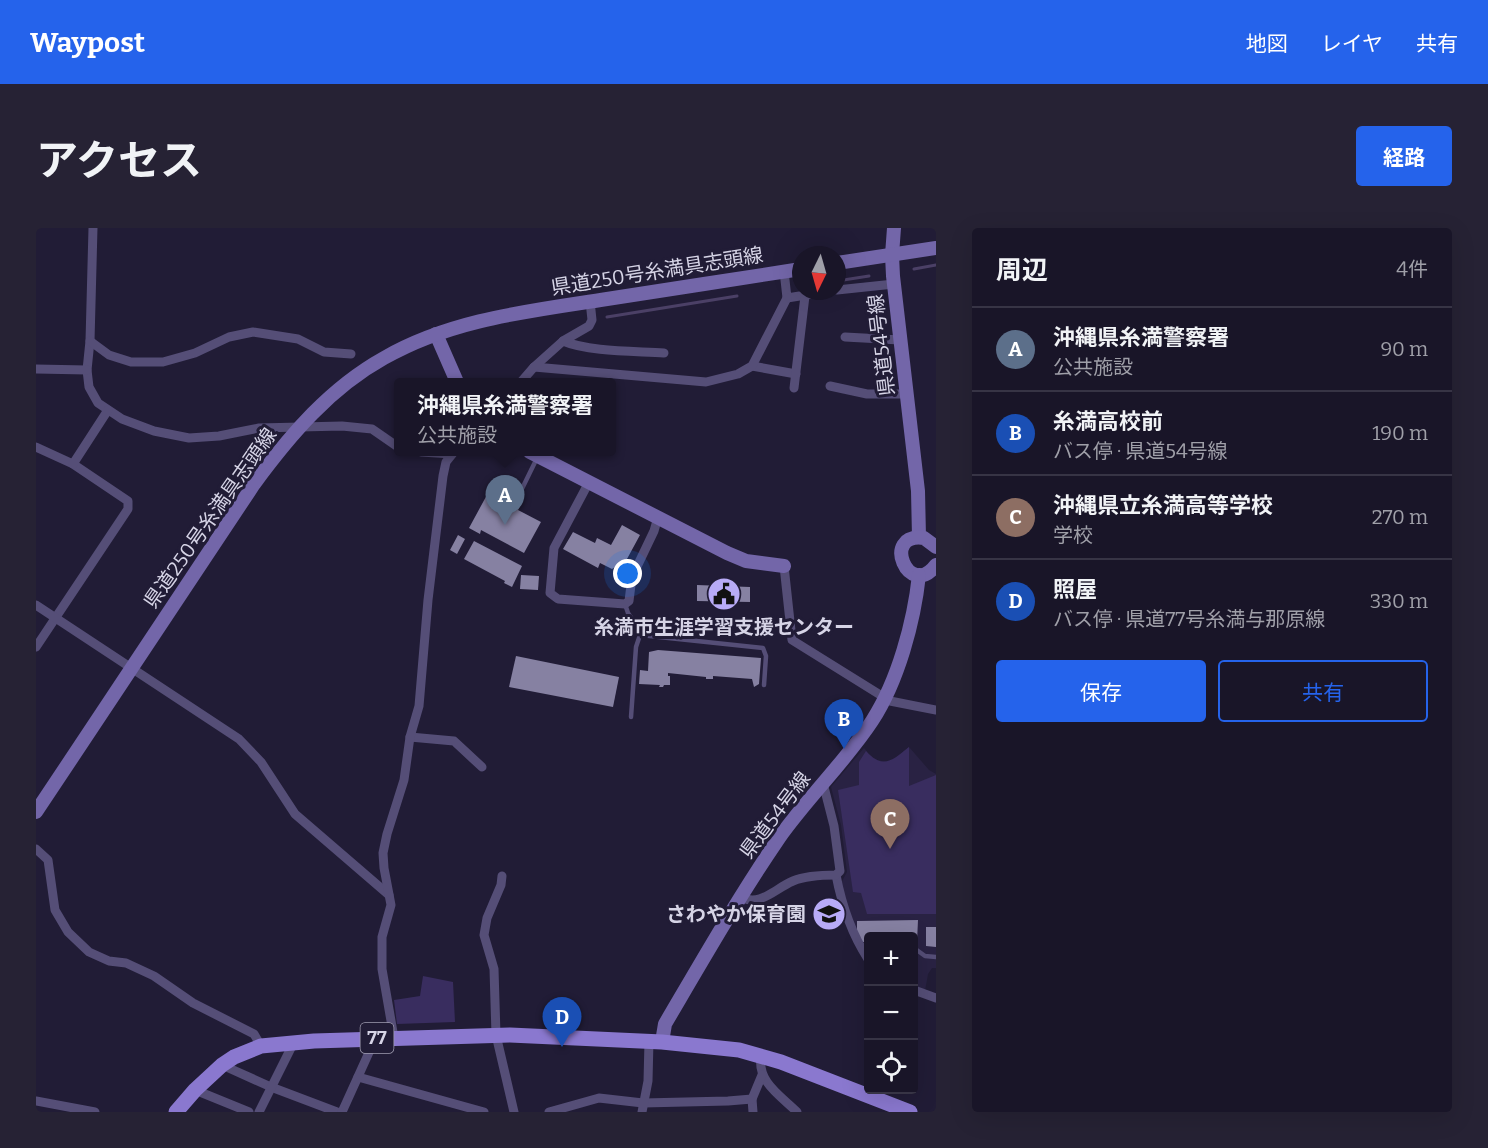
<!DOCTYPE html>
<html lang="ja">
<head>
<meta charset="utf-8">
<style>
  body { margin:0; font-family:Bitter,"Noto Sans JP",serif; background:#262234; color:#f1f3f6 }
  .controls { position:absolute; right:18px; bottom:18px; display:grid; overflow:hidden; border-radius:6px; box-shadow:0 6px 24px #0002 }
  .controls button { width:54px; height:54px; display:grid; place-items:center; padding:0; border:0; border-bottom:2px solid #373445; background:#191528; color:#f1f3f6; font:30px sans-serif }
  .compass { position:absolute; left:756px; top:18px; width:54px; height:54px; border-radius:50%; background:#191528; box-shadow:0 6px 24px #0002; rotate:185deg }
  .you { position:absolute; left:592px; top:346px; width:21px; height:21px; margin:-15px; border:4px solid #fff; border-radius:50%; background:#1a73e8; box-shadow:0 0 0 9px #1a73e833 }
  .badge { display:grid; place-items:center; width:39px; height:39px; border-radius:50%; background:#2563eb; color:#fff; font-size:20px; font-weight:700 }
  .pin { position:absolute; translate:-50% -50px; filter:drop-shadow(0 2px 3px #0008) }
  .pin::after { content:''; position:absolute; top:32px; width:21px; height:18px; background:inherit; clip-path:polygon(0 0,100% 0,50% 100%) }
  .popup { position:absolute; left:358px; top:150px; width:222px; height:78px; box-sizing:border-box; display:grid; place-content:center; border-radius:6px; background:#191528; filter:drop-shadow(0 2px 4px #0005); font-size:20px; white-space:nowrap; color:#9f9fa8 }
  .popup b { font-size:22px; color:#f1f3f6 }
  .popup::after { content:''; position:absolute; left:50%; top:100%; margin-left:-12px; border:12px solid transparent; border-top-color:#191528 }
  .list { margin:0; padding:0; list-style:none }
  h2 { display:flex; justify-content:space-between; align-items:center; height:78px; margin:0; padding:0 24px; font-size:26px }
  h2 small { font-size:20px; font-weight:400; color:#9f9fa8 }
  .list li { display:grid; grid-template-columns:39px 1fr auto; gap:18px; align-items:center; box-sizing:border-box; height:84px; padding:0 24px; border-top:2px solid #373445 }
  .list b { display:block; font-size:22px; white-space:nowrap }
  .list p { margin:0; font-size:20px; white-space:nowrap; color:#9f9fa8 }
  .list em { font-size:20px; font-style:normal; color:#9f9fa8 }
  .actions { display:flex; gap:12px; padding:18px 24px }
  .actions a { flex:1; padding:14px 0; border:2px solid #2563eb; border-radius:6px; text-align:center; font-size:21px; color:#2563eb }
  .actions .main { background:#2563eb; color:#fff }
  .icon { flex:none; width:33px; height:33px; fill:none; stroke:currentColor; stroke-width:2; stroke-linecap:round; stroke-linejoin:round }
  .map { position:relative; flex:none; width:900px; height:884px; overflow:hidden; border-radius:6px }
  header { display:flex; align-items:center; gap:36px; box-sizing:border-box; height:84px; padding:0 30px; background:#2563eb; color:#fff }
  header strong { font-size:28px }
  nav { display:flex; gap:33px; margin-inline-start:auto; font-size:21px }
  .intro { display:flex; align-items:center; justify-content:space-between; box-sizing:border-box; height:144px; padding:0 36px }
  h1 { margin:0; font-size:42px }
  .button { padding:15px 27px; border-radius:6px; background:#2563eb; color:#fff; font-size:21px; font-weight:700 }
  main { display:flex; gap:36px; padding:0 36px }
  aside { flex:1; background:#191528; border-radius:6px; box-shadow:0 6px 24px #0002 }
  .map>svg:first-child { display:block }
  .built { fill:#292243 }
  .green { fill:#392d5f }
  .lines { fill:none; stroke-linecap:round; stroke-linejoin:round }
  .stream { stroke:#4b4066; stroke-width:3 }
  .building { fill:#8681a2 }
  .lane { stroke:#554e77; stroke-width:4.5 }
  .street { stroke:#554e77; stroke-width:9 }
  .secondary { stroke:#7366a9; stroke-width:14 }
  .primary { stroke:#8a78cf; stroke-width:15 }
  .labels { text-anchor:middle; stroke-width:6; stroke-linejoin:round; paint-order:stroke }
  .shield { fill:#211c36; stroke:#a09db1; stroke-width:1.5 }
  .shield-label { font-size:18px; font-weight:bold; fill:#d6d4e6 }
  .street-label { font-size:20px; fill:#d6d4e6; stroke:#211c36 }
  .poi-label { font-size:20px; font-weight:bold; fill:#d6d4e6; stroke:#211c36 }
</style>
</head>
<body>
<header>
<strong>Waypost</strong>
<nav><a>地図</a><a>レイヤ</a><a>共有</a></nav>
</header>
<div class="intro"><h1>アクセス</h1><a class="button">経路</a></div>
<main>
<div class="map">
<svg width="900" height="884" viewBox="0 0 900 884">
  <rect width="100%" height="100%" fill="#211c36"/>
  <polygon class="built" points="873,519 893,542 900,546 900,740 896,740 892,746 889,763 878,759 878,708 832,708 832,726 815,693 805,655 811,644 805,597 795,559 828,520 837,531 850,534 857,532"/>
  <g class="green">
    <path d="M873,519V558L900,547V686H831L825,665L817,664L802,562L823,557V534L830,523C847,542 857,532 873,519Z"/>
    <polygon points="387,748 417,754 419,794 361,796 358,772 384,768"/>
  </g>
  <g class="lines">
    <g class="stream">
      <polyline points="878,41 900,37"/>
      <polyline points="801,53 833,48"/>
      <polyline points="571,89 701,68"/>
    </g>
  </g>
  <g class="building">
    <polygon points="452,265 467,273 470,266 486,275 482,282 505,294 488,325 445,302 444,306 433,300"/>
    <polygon points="586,297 604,307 585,342 579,339 576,341 564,335 562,340 527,321 537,304 559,315 561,310 575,317"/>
    <polygon points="422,307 429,311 421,326 414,322"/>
    <polygon points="438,313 486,338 476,359 468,355 469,353 428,331"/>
    <polygon points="485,347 503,348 502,362 484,361"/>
    <polygon points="661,357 714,359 714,374 661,373"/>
    <polygon points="622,422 725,430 723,456 718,459 716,451 677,448 677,451 670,451 670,449 632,445 632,448 634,448 634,457 628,457 627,459 623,459 624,457 603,456 604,442 612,443 613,424"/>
    <polygon points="480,428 583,449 577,479 473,459"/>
    <polygon points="882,692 881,714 878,714 878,708 832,708 832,714 825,714 821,705 821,693"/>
    <polygon points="890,699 900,699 900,719 890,718"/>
  </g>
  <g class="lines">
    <g class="lane">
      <polyline points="482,269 501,230"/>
      <polyline points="589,376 592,385 604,402 604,407 727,420 730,428 728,457"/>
      <polyline points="595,489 600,419 604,407"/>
      <polyline points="878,720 889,728 900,729"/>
    </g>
    <g class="street">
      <polyline points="57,0 54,113 51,142 53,159 62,175 86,191 118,203 153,210 183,208 223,200 306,198 336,201 362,219"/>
      <polyline points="748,43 751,70 795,63"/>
      <polyline points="801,62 858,56"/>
      <polyline points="809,109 864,112"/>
      <polyline points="54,113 73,127 95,134 127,134 159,125 193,109 217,104 262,111 288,124 315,126"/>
      <path d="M527,113C553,124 599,123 628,125"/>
      <polyline points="716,138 760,146"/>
      <polyline points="498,139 670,154 702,146 716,138 751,70"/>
      <polyline points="0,141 51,142"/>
      <polyline points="485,154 498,139 527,113 553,98 556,92 554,73"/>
      <polyline points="794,158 831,166 871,166"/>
      <polyline points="758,160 769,68"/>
      <polyline points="0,219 37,236 92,273 92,281 0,419"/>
      <polyline points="385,224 416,226"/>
      <polyline points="37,236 72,182"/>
      <polyline points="553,254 518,320 514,365 522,371 589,376 593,373 596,349 618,303 622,289"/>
      <polyline points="748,338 756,412 854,473 900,482"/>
      <polyline points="0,377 203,511 225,534 259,586 353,667"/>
      <polyline points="374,509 418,513 446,539"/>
      <polyline points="0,621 12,632 19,682 32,704 53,724 73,733 90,735 118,748 157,775 218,806 225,818"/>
      <path d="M800,647C806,678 815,705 832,731"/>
      <polyline points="466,648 465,657 451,690 448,707 458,741 460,807 478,884"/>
      <path d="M704,669C725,679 738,661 757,653C769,648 787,647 800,647L804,643L798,598L787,555"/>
      <polyline points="878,762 900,770"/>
      <polyline points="358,810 346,741 346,709 355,677 348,640 347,625 351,606 368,552 374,509 383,478 392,372 407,248 410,234 418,224"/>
      <path d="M725,828C721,854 744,867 761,884"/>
      <polyline points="186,837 235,859 301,884"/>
      <polyline points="322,849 448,884"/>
      <polyline points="159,862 213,884"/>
      <polyline points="716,871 717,884"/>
      <polyline points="0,873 59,884"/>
      <polyline points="223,884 258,814"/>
      <polyline points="306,884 335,820 335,810"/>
      <polyline points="513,884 563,870 607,875 692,873 716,871 726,847"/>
      <polyline points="606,884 612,853 613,813"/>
    </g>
    <g class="secondary">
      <polyline points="858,0 856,27 857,48 882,263 883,309"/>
      <polyline points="801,35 900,20"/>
      <polyline points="400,106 421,154"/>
      <polyline points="494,224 691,325 710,333 748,338"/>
      <path d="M900,319L888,310C844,304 873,373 900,337"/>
      <path d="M0,584L218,256C254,207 294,160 348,130C416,91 494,83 571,71C636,61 700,51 765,41"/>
      <path d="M626,814L629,796C666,733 702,670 743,610C772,569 809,534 836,493C862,453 878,394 883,347"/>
    </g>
    <polyline class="primary" points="140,884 159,862 186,837 198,829 225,818 278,813 474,807 626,814 703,822 745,834 874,884"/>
  </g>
  <defs>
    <symbol id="civic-disc" viewBox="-11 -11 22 22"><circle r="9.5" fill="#b8abf7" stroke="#211c36"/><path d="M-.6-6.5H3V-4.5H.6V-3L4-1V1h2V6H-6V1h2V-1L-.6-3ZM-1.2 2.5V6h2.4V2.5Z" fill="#111"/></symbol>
    <symbol id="school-disc" viewBox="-11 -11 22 22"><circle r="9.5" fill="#b8abf7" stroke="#211c36"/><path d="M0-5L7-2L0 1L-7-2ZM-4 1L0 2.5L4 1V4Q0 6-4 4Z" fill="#111"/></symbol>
  </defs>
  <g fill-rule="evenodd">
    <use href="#civic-disc" x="669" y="347" width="38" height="38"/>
    <use href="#school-disc" x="774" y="667" width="38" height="38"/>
  </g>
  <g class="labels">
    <rect class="shield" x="324.5" y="795" width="33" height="30" rx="4.5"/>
    <g class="shield-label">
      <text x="341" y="816">77</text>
    </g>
    <g class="street-label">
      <text transform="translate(621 43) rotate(-9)" y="7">県道250号糸満具志頭線</text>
      <text transform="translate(845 117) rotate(-97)" y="7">県道54号線</text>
      <text transform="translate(174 290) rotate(-55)" y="7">県道250号糸満具志頭線</text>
      <text transform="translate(739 587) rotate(-53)" y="7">県道54号線</text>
    </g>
    <g class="poi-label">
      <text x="688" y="406">糸満市生涯学習支援センター</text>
      <text x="770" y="693" text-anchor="end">さわやか保育園</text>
    </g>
  </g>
</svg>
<div class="controls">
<button>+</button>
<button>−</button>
<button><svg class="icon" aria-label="locate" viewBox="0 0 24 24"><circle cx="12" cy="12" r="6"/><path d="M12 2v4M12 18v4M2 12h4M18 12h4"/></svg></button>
</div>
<svg class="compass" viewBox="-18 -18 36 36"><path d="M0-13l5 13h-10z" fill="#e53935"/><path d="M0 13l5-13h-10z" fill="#9f9fa8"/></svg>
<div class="you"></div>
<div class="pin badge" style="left:469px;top:297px;background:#5c6f8a">A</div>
<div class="popup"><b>沖縄県糸満警察署</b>公共施設</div>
<div class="pin badge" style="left:808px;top:521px;background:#1a4fb4">B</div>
<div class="pin badge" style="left:854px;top:621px;background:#8d6e63">C</div>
<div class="pin badge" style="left:526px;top:819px;background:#1a4fb4">D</div>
</div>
<aside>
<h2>周辺<small>4件</small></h2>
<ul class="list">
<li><span class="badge" style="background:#5c6f8a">A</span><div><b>沖縄県糸満警察署</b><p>公共施設</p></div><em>90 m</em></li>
<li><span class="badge" style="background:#1a4fb4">B</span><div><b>糸満高校前</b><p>バス停 · 県道54号線</p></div><em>190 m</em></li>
<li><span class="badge" style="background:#8d6e63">C</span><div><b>沖縄県立糸満高等学校</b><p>学校</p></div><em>270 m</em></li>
<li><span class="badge" style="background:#1a4fb4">D</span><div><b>照屋</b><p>バス停 · 県道77号糸満与那原線</p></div><em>330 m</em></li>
</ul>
<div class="actions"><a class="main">保存</a><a>共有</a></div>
</aside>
</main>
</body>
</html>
